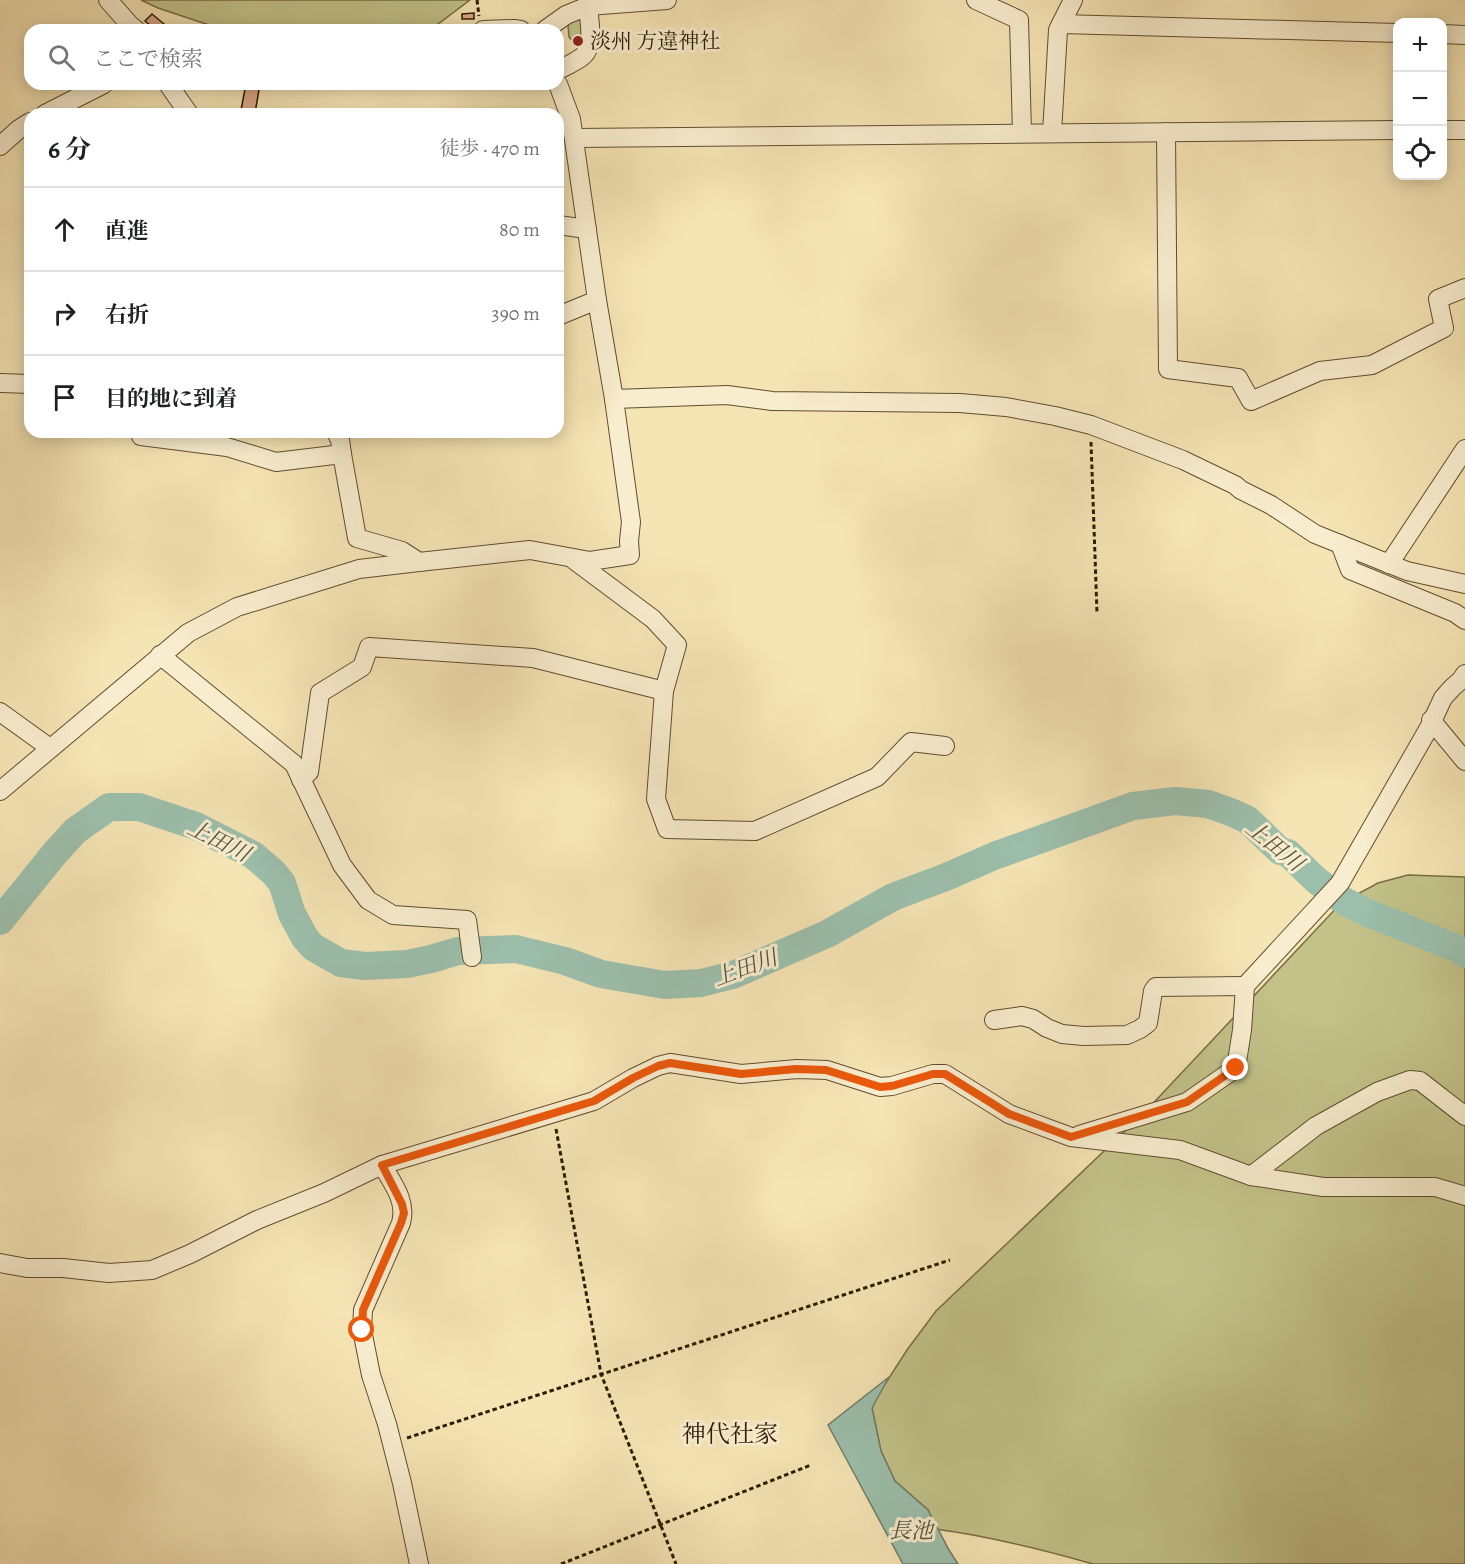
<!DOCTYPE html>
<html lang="ja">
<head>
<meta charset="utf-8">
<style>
  body { margin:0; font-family:Alegreya,"Noto Serif JP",serif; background:#f2f2f2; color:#202124 }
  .controls { position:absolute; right:18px; top:18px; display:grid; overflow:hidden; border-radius:12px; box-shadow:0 3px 15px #0003 }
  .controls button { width:54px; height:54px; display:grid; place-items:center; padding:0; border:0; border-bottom:2px solid #e0e0e0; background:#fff; color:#202124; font:30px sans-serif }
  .stop { position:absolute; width:18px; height:18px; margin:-14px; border:4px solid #ea580c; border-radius:50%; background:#fff }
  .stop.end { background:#ea580c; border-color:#fff; box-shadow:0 2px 6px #0008 }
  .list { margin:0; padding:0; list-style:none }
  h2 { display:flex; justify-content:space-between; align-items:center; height:78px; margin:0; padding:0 24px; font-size:26px }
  h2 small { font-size:20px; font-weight:400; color:#757577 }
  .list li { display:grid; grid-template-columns:39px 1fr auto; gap:18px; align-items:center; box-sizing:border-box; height:84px; padding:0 24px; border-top:2px solid #e0e0e0 }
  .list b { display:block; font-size:22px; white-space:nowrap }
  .list em { font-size:20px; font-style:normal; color:#757577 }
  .icon { flex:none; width:33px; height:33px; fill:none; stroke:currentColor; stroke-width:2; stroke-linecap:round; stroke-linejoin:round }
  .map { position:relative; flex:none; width:1465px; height:1564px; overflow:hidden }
  .search { position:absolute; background:#fff; box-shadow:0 3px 15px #0003; left:24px; top:24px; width:540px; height:66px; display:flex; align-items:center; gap:15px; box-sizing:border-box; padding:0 21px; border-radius:18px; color:#757577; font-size:22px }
  .panel { position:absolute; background:#fff; box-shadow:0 3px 15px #0003; left:24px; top:108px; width:540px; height:330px; border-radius:18px }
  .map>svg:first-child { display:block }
  .green { fill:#c2c289; stroke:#786e45; stroke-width:1.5 }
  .water { fill:#9cbfac; stroke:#707d68; stroke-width:1.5 }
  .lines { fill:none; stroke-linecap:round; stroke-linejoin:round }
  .river { stroke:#9cbfac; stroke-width:28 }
  .building { fill:#dfaa88; stroke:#2f1b01; stroke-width:1.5 }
  .minor-casing { stroke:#604d2e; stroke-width:20 }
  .path { stroke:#2f1b01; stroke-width:3; stroke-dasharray:4.5 3; stroke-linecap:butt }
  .minor { stroke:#f8edce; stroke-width:18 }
  .route { stroke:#ea580c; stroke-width:8 }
  .poi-dot { fill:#8f2418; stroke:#f8edce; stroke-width:2 }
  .labels { text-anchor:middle; stroke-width:6; stroke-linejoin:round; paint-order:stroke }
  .poi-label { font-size:21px; fill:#2f1b01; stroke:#f8edce; text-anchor:start }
  .water-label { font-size:22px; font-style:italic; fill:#55543d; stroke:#f8edce }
  .quarter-label { font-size:24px; fill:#2f1b01; stroke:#f8edce }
</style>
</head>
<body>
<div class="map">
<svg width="1465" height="1564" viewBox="0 0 1465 1564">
  <rect width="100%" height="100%" fill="#f5e4b4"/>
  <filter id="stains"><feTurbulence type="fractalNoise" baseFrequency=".00333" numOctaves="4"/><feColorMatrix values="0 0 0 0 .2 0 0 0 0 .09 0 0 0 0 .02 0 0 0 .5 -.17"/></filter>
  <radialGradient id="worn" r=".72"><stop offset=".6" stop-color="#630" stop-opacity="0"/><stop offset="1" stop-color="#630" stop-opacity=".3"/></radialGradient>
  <g class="green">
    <polygon points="141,0 470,0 434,27 424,30 224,30 158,8"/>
    <path d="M581,15L583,42C577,44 573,42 569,37L568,25L574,18Z"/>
    <path d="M1408,875L1465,877V1564H1093C1041,1549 988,1536 935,1529L928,1510L895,1481L881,1451L872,1408L878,1395L907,1350L936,1311L1144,1113L1341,903L1378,883Z"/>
  </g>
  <polygon class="water" points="889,1377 872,1408 881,1451 895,1481 928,1510 949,1550 958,1564 903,1564 828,1425"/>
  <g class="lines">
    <polyline class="river" points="0,921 55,853 75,831 109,807 139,807 196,826 253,855 274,873 282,883 292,914 305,938 313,947 341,963 365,966 407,964 431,959 458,951 516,949 565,961 601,974 665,985 701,983 733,975 827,934 893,897 946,877 994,856 1133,806 1175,801 1208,804 1233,813 1248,820 1280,851 1288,853 1316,880 1344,901 1368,913 1456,948 1465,954"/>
  </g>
  <g class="building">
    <polygon points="474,13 474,19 462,19 462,14"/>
    <polygon points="152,14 170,29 169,30 156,30 145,21"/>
    <polygon points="246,84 260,84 255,113 241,110"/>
  </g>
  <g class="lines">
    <defs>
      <g id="minor">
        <polyline points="108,0 130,25 136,30"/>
        <polyline points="976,0 1019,20 1022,133"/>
        <polyline points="1061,24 1398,33"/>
        <polyline points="483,30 514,29 521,30"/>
        <polyline points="545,30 566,15 588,6 667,0"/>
        <polyline points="1442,34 1465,35"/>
        <path d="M558,70C566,66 576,62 583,56C595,45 589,21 588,6"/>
        <polyline points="168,84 189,114"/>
        <polyline points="45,114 104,84"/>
        <polyline points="1442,130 1465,130"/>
        <polyline points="1166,132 1168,369 1238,378 1251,401 1320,371 1372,365 1444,328 1438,299 1465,288"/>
        <polyline points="1052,133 1058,30 1073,0"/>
        <polyline points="574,138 1398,130"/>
        <polyline points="0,146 19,129 30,122"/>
        <polyline points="558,225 587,229"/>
        <polyline points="558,316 597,300"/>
        <polyline points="0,383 30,384"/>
        <polyline points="614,399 727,395 772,401 960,403 1006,407 1055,416 1091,425 1183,460 1235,485 1241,490 1271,505 1315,534 1407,571 1465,584"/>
        <polyline points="140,432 141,436 227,447 276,462 342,454 357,538 402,551 419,562"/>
        <polyline points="336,432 340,440 342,454"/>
        <polyline points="1340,544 1350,570 1455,613 1465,620"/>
        <polyline points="574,560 653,619 677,645 664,691"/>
        <polyline points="1389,564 1465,449"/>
        <polyline points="160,655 294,764 342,865 368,900 393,915 467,920 472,957"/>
        <polyline points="0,712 50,748"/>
        <polyline points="1431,720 1465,761"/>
        <polyline points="301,780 309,772 320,693 362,667 369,647 533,658 664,691 656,799 667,829 755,831 877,777 911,742 945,746"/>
        <polyline points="0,791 188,633 237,607 359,569 419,562 530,550 590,561 630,555 629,541 631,522 614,399 597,300 571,119 558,84"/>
        <polyline points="994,1020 1022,1016 1033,1019 1047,1028 1062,1034 1084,1036 1127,1035 1140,1029 1148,1023 1153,991 1156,987 1245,986"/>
        <polyline points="1079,1135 1187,1102 1236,1068 1242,1030 1245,986 1340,883 1430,726 1443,698 1452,688 1461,680 1465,674"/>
        <path d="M382,1165C393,1184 407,1201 401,1223L363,1310L362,1330L371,1375L387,1424L402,1483L419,1564"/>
        <polyline points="1251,1176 1316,1126 1377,1092 1410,1080 1420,1081 1465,1116"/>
        <polyline points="0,1263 27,1268 63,1268 109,1273 152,1270 190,1254 257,1220 324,1193 382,1165 594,1101 633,1078 658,1066 670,1063 741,1074 797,1069 827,1070 880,1087 892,1086 933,1074 945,1074 1009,1114 1071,1137 1180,1150 1251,1176 1323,1187 1435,1187 1465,1196"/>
      </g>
    </defs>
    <use href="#minor" class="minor-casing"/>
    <g class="path">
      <polyline points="477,0 479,16"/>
      <polyline points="1091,442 1097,613"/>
      <polyline points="556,1129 601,1374 676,1564"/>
      <polyline points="407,1438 950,1260"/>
      <polyline points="561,1564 811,1465"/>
    </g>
    <use href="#minor" class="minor"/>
  </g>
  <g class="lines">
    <polyline class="route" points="362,1330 363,1310 401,1223 404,1213 402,1204 382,1165 594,1101 633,1078 658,1066 670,1063 741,1074 796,1069 826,1070 880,1087 892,1086 933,1074 945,1074 1009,1114 1071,1137 1187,1102 1236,1068"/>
  </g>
  <circle class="poi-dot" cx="578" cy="41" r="6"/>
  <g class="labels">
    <g class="poi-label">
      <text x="590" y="48">淡州 方違神社</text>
    </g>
    <g class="water-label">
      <text transform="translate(219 840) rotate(27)" y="8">上田川</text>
      <text transform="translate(1275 845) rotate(39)" y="8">上田川</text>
      <text transform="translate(745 967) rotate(-20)" y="8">上田川</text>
      <text x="911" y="1538">長池</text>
    </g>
    <g class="quarter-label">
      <text x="730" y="1442">神代社家</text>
    </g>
  </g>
  <rect width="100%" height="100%" filter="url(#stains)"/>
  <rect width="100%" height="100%" fill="url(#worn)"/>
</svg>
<div class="controls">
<button>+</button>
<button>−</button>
<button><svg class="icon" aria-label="locate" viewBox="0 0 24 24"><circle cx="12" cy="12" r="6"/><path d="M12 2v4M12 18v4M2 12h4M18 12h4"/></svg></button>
</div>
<div class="stop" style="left:362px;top:1330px"></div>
<div class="stop end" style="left:1236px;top:1068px"></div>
<div class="search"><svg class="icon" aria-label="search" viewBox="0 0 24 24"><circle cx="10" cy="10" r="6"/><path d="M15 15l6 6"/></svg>ここで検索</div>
<section class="panel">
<h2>6 分<small>徒歩 · 470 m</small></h2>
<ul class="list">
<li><svg class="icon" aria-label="ahead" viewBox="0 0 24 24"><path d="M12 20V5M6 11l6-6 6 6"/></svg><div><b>直進</b></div><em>80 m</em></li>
<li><svg class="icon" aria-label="right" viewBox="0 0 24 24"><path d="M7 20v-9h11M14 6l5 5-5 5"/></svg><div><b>右折</b></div><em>390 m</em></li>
<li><svg class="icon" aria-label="arrive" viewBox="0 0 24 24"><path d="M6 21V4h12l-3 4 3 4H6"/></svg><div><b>目的地に到着</b></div></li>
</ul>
</section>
</div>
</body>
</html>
